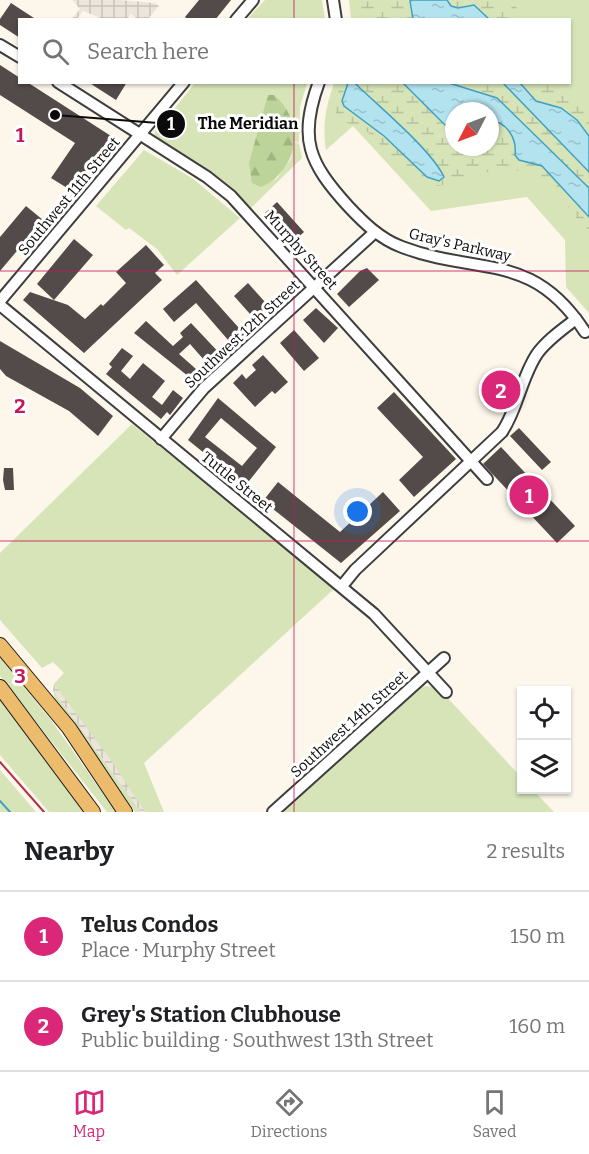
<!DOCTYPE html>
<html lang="en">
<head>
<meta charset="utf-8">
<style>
  body { margin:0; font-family:Bitter,serif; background:#f2f2f2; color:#202124 }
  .controls { position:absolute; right:18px; bottom:18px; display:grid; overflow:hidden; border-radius:0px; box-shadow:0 2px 4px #0004 }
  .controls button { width:54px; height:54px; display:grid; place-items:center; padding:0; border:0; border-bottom:2px solid #e0e0e0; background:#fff; color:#202124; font:30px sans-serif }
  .compass { position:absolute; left:445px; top:102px; width:54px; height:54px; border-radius:50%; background:#fff; box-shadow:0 2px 4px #0004; rotate:228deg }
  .you { position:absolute; left:358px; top:512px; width:21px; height:21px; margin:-15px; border:4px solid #fff; border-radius:50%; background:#1a73e8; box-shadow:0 0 0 9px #1a73e833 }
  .badge { display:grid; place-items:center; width:39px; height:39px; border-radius:50%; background:#db2777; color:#fff; font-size:20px; font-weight:700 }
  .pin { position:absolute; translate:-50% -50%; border:3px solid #fff; box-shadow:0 2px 6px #0006 }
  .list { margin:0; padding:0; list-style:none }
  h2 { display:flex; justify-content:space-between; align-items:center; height:78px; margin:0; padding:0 24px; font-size:26px }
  h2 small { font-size:20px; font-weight:400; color:#757577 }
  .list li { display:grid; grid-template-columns:39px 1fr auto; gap:18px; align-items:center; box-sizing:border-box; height:90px; padding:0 24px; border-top:2px solid #e0e0e0 }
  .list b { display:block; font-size:22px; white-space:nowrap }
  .list p { margin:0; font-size:20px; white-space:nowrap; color:#757577 }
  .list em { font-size:20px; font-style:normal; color:#757577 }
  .icon { flex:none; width:33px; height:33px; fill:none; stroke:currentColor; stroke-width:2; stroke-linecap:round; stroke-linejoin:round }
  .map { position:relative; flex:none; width:589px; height:812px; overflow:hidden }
  .search { position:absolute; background:#fff; box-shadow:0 2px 4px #0004; left:18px; right:18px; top:18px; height:66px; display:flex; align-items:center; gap:15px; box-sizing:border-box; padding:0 21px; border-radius:0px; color:#757577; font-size:22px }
  .sheet { height:258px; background:#fff }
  nav { display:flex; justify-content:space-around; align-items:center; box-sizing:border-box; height:84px; border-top:2px solid #e0e0e0; background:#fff; font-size:16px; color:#757577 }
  nav a { display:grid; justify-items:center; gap:3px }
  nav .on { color:#db2777 }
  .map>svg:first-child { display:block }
  .grass { fill:#d6e4b8; fill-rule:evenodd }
  .forest { fill:url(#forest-firs) }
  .wetland { fill:url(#wetland-marsh); fill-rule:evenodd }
  .plaza { fill:url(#plaza-grid) }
  .water { fill:url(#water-ripples); stroke:#42a1c1; stroke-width:1.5 }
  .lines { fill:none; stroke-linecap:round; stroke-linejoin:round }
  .stream { stroke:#42a1c1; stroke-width:2 }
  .building { fill:#534b49; fill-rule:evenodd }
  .minor-casing { stroke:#3e3e3e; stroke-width:14 }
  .major-casing { stroke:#1c1c1c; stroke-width:16 }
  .minor { stroke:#fff; stroke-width:10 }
  .major { stroke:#edbb6c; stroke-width:14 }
  .rail { stroke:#af3048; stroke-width:2 }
  .grid { fill:none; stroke:#c2185b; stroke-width:1.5; stroke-opacity:0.55 }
  .labels { text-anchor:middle; stroke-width:6; stroke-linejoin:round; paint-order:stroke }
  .street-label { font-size:15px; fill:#0b0b0b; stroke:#fff }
  .grid-label { font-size:20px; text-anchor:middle; font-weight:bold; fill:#c2185b; stroke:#fff; stroke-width:6; stroke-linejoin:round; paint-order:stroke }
  .leader { fill:none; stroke:#0b0b0b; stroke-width:2 }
  .callout-dot { fill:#0b0b0b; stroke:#fff; stroke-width:2 }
  .mark-label { font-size:18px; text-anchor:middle; font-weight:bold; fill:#fff }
  .callout-label { font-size:16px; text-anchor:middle; font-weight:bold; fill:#0b0b0b; stroke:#fff; stroke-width:6; stroke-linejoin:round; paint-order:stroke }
</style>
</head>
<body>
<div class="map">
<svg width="589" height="812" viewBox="0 0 589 812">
  <defs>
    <pattern id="forest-firs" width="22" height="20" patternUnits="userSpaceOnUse" patternTransform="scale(1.5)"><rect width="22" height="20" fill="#bcd499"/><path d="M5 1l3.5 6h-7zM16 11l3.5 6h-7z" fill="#a0b582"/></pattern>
    <pattern id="wetland-marsh" width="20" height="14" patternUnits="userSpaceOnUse" patternTransform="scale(1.5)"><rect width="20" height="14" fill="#d6e4b8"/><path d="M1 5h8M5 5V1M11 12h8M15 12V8" fill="none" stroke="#b6c29d"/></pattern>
    <pattern id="plaza-grid" width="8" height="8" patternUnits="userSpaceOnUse" patternTransform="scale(1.5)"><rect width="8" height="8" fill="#ece5dc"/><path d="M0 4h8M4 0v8" fill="none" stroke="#c9c3bb"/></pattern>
    <pattern id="water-ripples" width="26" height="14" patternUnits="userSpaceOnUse" patternTransform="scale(1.5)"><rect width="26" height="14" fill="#b4e3f0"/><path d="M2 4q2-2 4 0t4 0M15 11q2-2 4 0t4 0" fill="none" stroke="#99c1cc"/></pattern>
  </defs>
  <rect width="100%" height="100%" fill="#fdf7eb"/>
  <g class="grass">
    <polygon points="265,0 322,0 325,19 246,20"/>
    <path d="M349,0H589V313L566,287L565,240L527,197L431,211L353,126L326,150C322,124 326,107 334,83L570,82V20L351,19ZM454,111H490V147H454Z"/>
    <polygon points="195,83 307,83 300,107 299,143 294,141 292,116 275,181 291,159 294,142 299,144 302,158 250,209 218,179 153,138 158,123 166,119"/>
    <polygon points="144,150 192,178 240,218 177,275 157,249 129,228 126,230 96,206"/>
    <polygon points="132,424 335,588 144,763 164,812 145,812 56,688 54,684 64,673 53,662 42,668 0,620 0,553"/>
    <polygon points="0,657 51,720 116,812 107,812 0,676"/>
    <polygon points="425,686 432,687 444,694 521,777 522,790 533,790 554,812 281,812 418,689"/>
    <polygon points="53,690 141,812 135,812 55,699"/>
    <polygon points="0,700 83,812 49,812 0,755"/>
    <polygon points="0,770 36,812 0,812"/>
  </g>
  <path class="forest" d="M268,95H274C306,122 299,170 261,187L252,183L249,163Z"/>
  <g class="wetland">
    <polygon points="356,0 511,0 525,19 360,19"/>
    <path d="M340,83H557L589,117V234C560,198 540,159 487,172C470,177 455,183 438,186C407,187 387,147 365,130C357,124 347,123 338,121L335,109ZM454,111H490V147H454Z"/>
  </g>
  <g class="plaza">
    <polygon points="72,0 120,0 155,3 159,6 148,19 137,19 131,14 127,19 103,19 83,11 77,19 72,19 80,9"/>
    <polygon points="54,684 110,759 145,812 141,812 53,690"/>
  </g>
  <g class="water">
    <polygon points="412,0 447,0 451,6 458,8 474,5 489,19 413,19 410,1"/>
    <path d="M348,83H355L360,88C383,110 432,151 444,177L439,181L427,177L384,136L344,106L342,101Z"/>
    <path d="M403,83H449L497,98L589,188V217L542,166L519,160L515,155C517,139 507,121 490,121V111H454V134Z"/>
    <polygon points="503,83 520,83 536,101 561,108 577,120 589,136 589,172"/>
  </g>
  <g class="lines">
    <polyline class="stream" points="0,801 10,812"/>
  </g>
  <g class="building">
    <polygon points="199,0 231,0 215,20 188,20 185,17"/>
    <polygon points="11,3 37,20 20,20 20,38 0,25 0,19"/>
    <polygon points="0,65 20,78 20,82 27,82 111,136 72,191 51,178 75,143 0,95"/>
    <polygon points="88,82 127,82 116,100"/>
    <polygon points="277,202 304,232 291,244 268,221 265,213"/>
    <polygon points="26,206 43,220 0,271 0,237"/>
    <polygon points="74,239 93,255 54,300 37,284"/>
    <polygon points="146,245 164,265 155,273 162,280 84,353 23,300 30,292 68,305 85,319 101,304 103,306 126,283 116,272"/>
    <polygon points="367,268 379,280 349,307 337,294 360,271"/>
    <polygon points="196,280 247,337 235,348 196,303 174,322 163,309"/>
    <polygon points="248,283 273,311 259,324 234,296"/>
    <polygon points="316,308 338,328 324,343 303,320"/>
    <polygon points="146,321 173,346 183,337 180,333 191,323 224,358 212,369 190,344 179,354 205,377 198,384 134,333"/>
    <polygon points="294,330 319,358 304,371 280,343"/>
    <polygon points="0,341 80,388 113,416 98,436 69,411 6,376 0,369"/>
    <polygon points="122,348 133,356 121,371 130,379 143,363 165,381 152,397 162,405 173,390 183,398 170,415 167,412 161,419 106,374 112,367 109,364"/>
    <polygon points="263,355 288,382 275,394 272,391 255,407 233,383 242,374 246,379 256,370 252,365"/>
    <polygon points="499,370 516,377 503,410 486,403"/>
    <polygon points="394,392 456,459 414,497 399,480 423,457 377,408"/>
    <path d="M218,398L276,447L245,486L188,440ZM221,418L257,448L242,466L205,437Z"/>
    <polygon points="519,428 551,462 542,470 510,436"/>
    <polygon points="501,447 575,526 557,543 483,464"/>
    <polygon points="4,468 13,468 14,490 5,490 3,480"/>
    <polygon points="278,482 340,532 383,492 400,511 341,563 263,501"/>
  </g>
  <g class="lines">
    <defs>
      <g id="minor">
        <polyline points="333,0 336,20"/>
        <polyline points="236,20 253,0"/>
        <polyline points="0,45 20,57"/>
        <polyline points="58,82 207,177 231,196 487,479"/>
        <path d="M319,82C298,139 309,163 348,206C363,222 380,239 402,247C478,276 532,250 585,332"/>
        <polyline points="0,301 184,82"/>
        <polyline points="0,305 374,614 446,692"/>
        <polyline points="161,439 204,388 375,232"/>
        <path d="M342,586L355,570L502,432C518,408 521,378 537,354C547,340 563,329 576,319"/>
        <polyline points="273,812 444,658"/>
      </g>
      <g id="major">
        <polyline points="0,645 69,728 125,812"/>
        <polyline points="0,687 93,812"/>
      </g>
    </defs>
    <use href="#minor" class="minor-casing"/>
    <use href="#major" class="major-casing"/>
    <use href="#minor" class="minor"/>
    <use href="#major" class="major"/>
    <polyline class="rail" points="0,762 44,812"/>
  </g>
  <path class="grid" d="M294,0V20M294,82V812M0,271H589M0,541H589"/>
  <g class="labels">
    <g class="street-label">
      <text transform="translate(69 196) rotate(-50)" y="5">Southwest 11th Street</text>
      <text transform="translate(460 245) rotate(13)" y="5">Gray's Parkway</text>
      <text transform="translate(301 250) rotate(48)" y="5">Murphy Street</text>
      <text transform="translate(242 334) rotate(-43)" y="5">Southwest 12th Street</text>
      <text transform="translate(237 482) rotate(39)" y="5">Tuttle Street</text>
      <text transform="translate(349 724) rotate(-42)" y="5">Southwest 14th Street</text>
    </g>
  </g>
  <g class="grid-label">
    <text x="20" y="142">1</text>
    <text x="20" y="413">2</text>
    <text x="20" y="683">3</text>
  </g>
  <path class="leader" d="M55 115L171 124"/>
  <g class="callout-dot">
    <circle cx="55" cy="115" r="6"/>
    <circle cx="171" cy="124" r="15"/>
  </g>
  <g class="mark-label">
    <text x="171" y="130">1</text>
  </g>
  <g class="callout-label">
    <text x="248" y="129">The Meridian</text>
  </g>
</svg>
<div class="controls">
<button><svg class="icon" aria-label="locate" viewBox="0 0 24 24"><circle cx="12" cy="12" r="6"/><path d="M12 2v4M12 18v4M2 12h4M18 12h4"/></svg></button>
<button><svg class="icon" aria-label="layers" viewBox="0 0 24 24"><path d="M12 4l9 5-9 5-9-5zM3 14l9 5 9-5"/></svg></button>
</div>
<svg class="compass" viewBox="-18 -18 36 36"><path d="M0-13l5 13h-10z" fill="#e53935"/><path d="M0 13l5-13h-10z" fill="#757577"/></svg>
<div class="you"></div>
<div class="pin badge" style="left:529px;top:495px">1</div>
<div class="pin badge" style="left:501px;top:390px">2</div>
<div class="search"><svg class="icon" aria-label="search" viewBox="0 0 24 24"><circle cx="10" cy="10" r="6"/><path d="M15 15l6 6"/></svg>Search here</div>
</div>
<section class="sheet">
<h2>Nearby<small>2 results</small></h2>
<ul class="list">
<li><span class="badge">1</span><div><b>Telus Condos</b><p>Place · Murphy Street</p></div><em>150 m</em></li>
<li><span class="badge">2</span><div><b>Grey's Station Clubhouse</b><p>Public building · Southwest 13th Street</p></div><em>160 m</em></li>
</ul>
</section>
<nav>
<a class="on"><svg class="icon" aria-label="map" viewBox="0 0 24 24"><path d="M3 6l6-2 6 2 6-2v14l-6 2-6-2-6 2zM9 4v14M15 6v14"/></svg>Map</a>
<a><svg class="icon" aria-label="directions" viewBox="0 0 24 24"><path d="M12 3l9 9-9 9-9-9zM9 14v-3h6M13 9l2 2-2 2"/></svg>Directions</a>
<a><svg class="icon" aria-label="saved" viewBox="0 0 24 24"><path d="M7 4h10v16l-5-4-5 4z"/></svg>Saved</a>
</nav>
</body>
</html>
